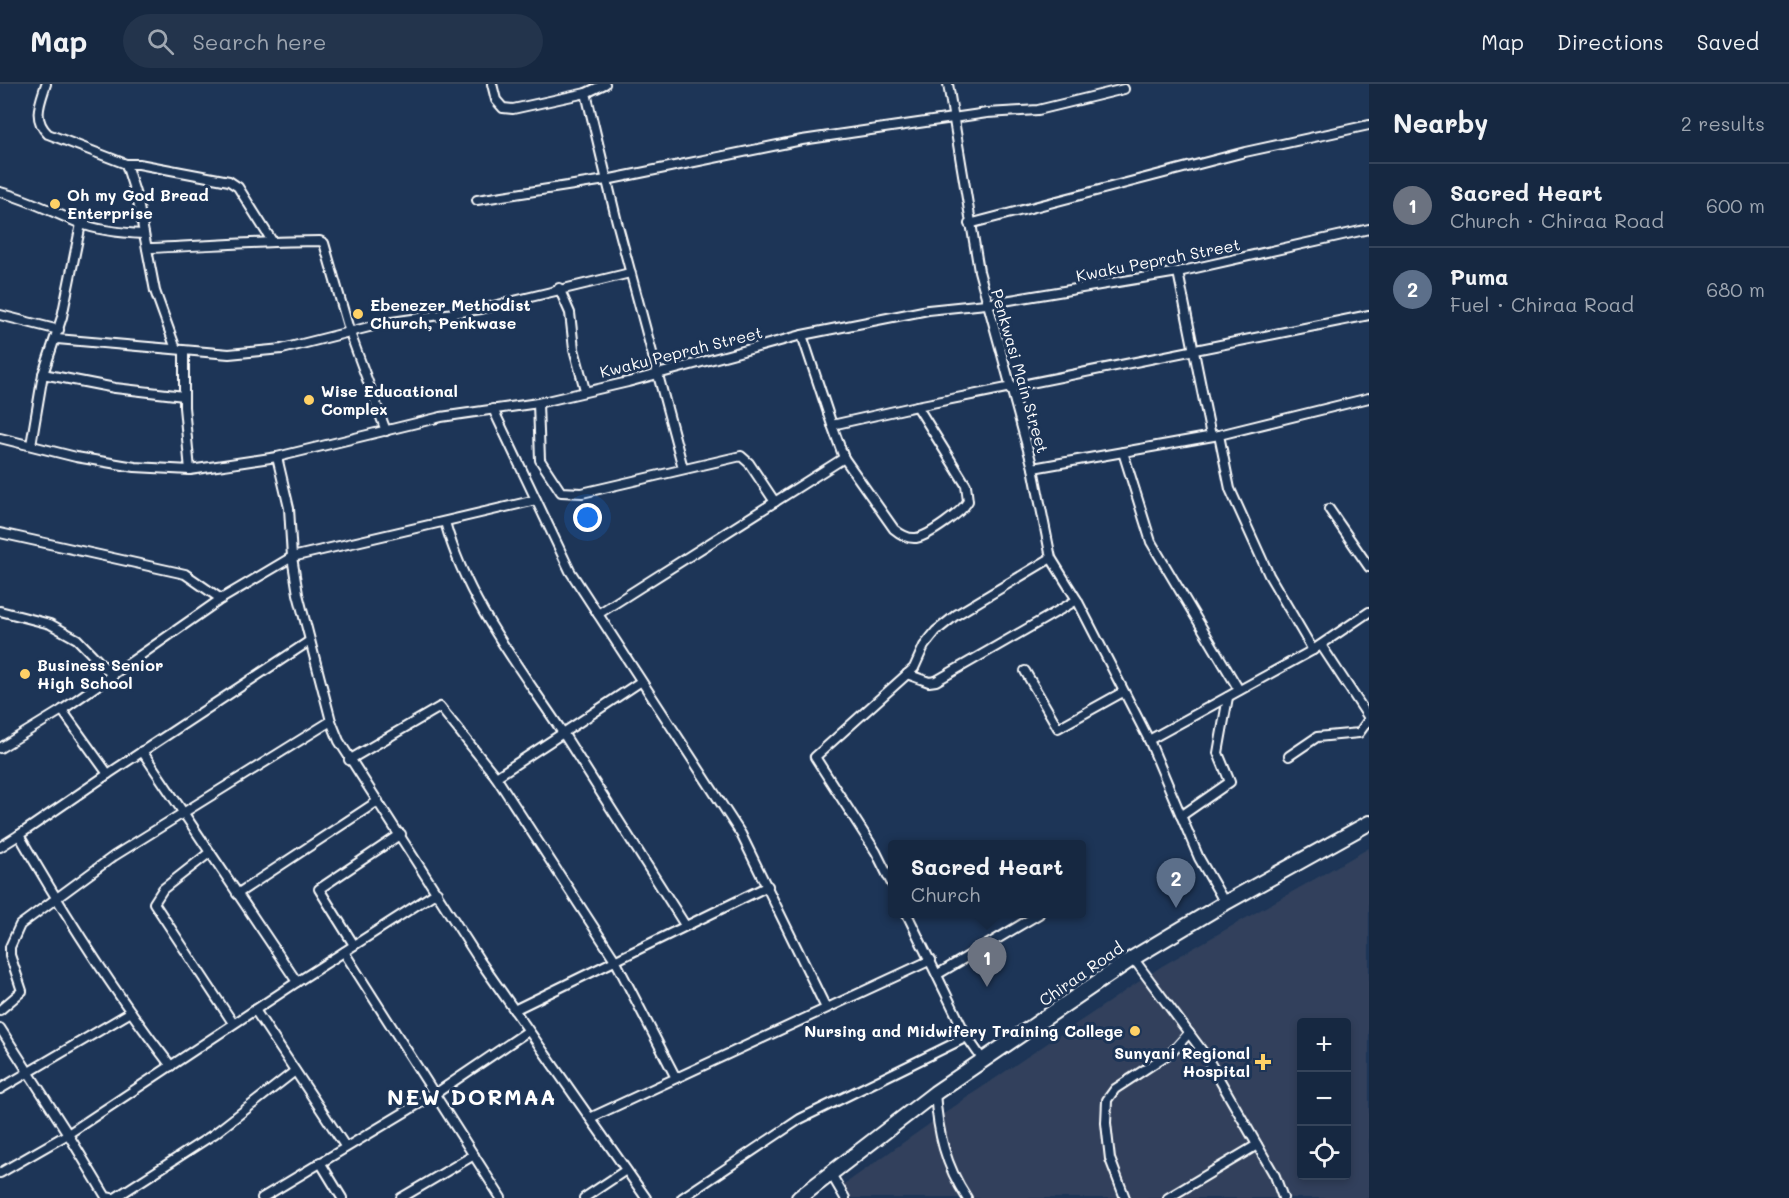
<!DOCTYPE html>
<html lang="en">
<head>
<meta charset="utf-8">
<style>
  body { margin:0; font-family:Mali,sans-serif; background:#23344c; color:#f1f3f6 }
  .controls { position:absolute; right:18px; bottom:18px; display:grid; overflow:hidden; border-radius:6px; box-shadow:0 3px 9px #0003 }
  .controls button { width:54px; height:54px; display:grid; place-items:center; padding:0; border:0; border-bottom:2px solid #35445a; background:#162841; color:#f1f3f6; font:30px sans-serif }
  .you { position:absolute; left:588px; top:434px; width:21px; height:21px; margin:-15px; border:4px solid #fff; border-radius:50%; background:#1a73e8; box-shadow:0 0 0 9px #1a73e833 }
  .badge { display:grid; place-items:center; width:39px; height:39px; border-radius:50%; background:#d93025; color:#fff; font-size:20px; font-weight:700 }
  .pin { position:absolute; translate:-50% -50px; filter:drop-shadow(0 2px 3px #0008) }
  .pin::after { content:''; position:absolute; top:32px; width:21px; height:18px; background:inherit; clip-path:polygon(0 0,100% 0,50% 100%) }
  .popup { position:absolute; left:888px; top:756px; width:198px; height:78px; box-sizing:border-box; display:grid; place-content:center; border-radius:6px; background:#162841; filter:drop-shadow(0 2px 4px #0005); font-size:20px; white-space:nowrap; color:#9ea6b1 }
  .popup b { font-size:22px; color:#f1f3f6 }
  .popup::after { content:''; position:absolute; left:50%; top:100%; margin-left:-12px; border:12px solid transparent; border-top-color:#162841 }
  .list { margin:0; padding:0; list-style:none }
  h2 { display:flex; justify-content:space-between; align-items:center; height:78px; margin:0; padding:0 24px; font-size:26px }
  h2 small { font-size:20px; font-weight:400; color:#9ea6b1 }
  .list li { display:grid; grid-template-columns:39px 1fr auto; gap:18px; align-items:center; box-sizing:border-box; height:84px; padding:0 24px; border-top:2px solid #35445a }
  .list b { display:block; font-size:22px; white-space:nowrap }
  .list p { margin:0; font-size:20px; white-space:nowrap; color:#9ea6b1 }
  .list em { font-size:20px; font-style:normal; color:#9ea6b1 }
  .icon { flex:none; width:33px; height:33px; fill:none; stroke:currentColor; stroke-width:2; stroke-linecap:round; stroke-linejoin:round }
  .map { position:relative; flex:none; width:1369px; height:1114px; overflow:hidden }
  header { display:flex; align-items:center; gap:36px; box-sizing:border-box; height:84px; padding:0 30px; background:#162841; border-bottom:2px solid #35445a }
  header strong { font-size:28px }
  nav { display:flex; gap:33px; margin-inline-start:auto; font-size:21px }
  .search { width:420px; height:54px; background:#23344c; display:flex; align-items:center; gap:15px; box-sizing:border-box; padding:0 21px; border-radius:33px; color:#9ea6b1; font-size:22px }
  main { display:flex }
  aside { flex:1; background:#162841 }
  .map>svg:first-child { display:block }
  .built { fill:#30415c; fill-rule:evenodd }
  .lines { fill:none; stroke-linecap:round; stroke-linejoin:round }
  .street-casing { stroke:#fff; stroke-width:12 }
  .highway-casing { stroke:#fff; stroke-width:18 }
  .street { stroke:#1d3557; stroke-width:8 }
  .highway { stroke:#1d3557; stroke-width:14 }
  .poi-dot { fill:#ffd166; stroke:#1d3557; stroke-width:2 }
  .labels { text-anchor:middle; stroke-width:6; stroke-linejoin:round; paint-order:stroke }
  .poi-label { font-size:16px; font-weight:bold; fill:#fff; stroke:#1d3557; text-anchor:start }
  .street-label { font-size:16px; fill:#fff; stroke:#1d3557 }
  .district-label { font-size:22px; font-weight:bold; letter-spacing:1.5px; fill:#fff; stroke:#1d3557 }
</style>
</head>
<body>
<header>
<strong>Map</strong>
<div class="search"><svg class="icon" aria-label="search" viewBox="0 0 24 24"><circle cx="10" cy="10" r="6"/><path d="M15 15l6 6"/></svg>Search here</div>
<nav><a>Map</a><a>Directions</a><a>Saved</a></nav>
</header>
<main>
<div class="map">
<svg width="1369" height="1114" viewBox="0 0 1369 1114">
  <rect width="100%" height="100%" fill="#1d3557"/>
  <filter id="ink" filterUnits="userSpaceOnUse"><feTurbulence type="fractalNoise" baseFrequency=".0167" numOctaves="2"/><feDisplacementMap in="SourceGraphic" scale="12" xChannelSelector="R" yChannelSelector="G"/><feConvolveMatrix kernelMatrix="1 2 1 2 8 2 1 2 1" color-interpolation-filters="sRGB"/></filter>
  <g filter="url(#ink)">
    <path class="built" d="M1369,764V1114H841L836,1106L969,1012L1162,882ZM1302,938H1346V1092H1302Z"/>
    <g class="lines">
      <defs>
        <g id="street">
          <path d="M46,0C40,19 32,35 48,50L126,80H139L229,97L238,103L272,157"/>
          <polyline points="492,0 496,16 503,24 513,25 586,9"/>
          <polyline points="605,0 586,9 617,138 683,384"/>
          <polyline points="948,0 979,187 1033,384 1219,351 1369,314"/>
          <polyline points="126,80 138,118 155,207 176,265"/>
          <path d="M0,108C28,115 52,128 79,139C99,147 122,149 144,150"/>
          <polyline points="477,116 606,96 802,56 987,29 1038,26 1124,5"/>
          <polyline points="969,140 1245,68 1369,41"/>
          <path d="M147,164C205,162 263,157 320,157L324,159L350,249L386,347"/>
          <polyline points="1178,188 1211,352"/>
          <polyline points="559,204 570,229 574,265 585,306"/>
          <polyline points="0,231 59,246"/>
          <polyline points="802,251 832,341 917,322 1369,231"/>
          <polyline points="57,255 229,270 282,265 385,239 481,225 630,189"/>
          <polyline points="184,267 184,323 190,386"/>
          <polyline points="43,290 62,233 81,140"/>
          <polyline points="538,319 540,376 561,408 582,409 741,372 749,379 775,418"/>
          <polyline points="493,325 570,487 741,750 826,924"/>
          <polyline points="1219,351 1230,405 1269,491 1313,566"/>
          <polyline points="0,354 76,373 135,383 190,386 277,373 441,333 538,319 628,298 802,251 928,226 986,220 1178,188 1369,145"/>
          <polyline points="31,361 43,290 115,304 184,312"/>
          <polyline points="1123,368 1151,458 1239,606"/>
          <polyline points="277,373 289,424 292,473 298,510 331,637 339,657 480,877 646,1114"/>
          <path d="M844,374L894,445C900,450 907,455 916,454C929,452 962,428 968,417L966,401L917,322"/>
          <polyline points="1033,384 1051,474 1077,516 1149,656 1199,774 1225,819"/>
          <polyline points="1329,425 1369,483"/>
          <path d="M445,438C467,518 518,581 563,649L640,598"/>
          <polyline points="0,449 185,490 221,515"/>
          <polyline points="0,527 50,540 77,555 113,592"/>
          <polyline points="598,530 844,374 832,341"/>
          <polyline points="308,558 108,690 62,626 221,515 292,473 536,416"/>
          <polyline points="1321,561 1369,634"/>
          <polyline points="1025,587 1058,644 1123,608"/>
          <polyline points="907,590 929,598 936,597 1077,516"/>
          <polyline points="1149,656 1313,566 1369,528"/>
          <polyline points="0,664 62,626"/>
          <polyline points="142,667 297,898 437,808"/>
          <polyline points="1289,672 1317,653 1359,649 1369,635"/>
          <polyline points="349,676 440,623 496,693"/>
          <path d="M108,690L19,751C65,831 115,910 171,982"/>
          <polyline points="1181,732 1230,698 1218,669 1228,613"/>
          <polyline points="0,763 19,751"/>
          <polyline points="209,769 163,805 154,819 233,939"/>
          <polyline points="892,800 876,768 815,673 914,584 924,562 936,547 956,531 1051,474"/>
          <polyline points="237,810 378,717"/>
          <polyline points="907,830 967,953 983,976"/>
          <polyline points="354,861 319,805 401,750"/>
          <polyline points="344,868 501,1114"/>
          <polyline points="1133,874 1206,972 1275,1092 1283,1114"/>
          <polyline points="938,890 1039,830"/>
          <polyline points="0,926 22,907 10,871 10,863 20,841 114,772 331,637"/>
          <polyline points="255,926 345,1062"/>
          <polyline points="514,926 768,802"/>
          <polyline points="0,944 68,1050 0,1089"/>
          <polyline points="676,994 615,876 496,693 563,649 685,841"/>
          <polyline points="0,1005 131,928"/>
          <path d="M935,1009C938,1049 945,1081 967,1114"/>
          <polyline points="590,1034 931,876"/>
          <polyline points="320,1078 342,1114"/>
          <polyline points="831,1090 845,1114"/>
          <polyline points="111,1114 106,1113 68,1050 297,898"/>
          <polyline points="115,1114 214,1050 295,987"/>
          <polyline points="262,1114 435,1010 528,947"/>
          <polyline points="401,1114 474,1071"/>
          <polyline points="584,1114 626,1086"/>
          <polyline points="682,1114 800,1035 967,953"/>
          <polyline points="1125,1114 1110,1075 1106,1039 1107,1016 1115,1005 1173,967 1189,949"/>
          <polyline points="1168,1114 1257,1061"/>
        </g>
        <polyline id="highway" points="799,1114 935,1009 1133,874 1225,819 1369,739"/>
      </defs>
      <use href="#street" class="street-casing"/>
      <use href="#highway" class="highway-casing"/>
      <use href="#street" class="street"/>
      <use href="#highway" class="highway"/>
    </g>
  </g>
  <g class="poi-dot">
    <circle cx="55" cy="120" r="6"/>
    <circle cx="358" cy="230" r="6"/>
    <circle cx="309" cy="316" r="6"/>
    <circle cx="25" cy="590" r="6"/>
    <circle cx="1135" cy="947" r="6"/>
    <path d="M1260 969h6v6h6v6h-6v6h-6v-6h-6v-6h6z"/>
  </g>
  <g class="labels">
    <g class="poi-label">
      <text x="67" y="117">Oh my God Bread<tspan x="67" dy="18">Enterprise</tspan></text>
      <text x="370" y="227">Ebenezer Methodist<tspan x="370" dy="18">Church, Penkwase</tspan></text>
      <text x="321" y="313">Wise Educational<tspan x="321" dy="18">Complex</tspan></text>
      <text x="37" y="587">Business Senior<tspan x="37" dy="18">High School</tspan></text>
      <text x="1123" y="953" text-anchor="end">Nursing and Midwifery Training College</text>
      <text x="1250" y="975" text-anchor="end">Sunyani Regional<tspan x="1250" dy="18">Hospital</tspan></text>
    </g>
    <g class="street-label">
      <text transform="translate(1158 176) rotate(-11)" y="6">Kwaku Peprah Street</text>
      <text transform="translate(681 268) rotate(-14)" y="6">Kwaku Peprah Street</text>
      <text transform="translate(1020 287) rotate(74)" y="6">Penkwasi Main Street</text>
      <text transform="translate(1081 890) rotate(-35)" y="6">Chiraa Road</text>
    </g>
    <g class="district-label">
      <text x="472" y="1021">NEW DORMAA</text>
    </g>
  </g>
</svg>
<div class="controls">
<button>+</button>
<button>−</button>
<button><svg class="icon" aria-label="locate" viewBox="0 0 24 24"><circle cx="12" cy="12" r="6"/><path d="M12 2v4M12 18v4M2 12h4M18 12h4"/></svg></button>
</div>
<div class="you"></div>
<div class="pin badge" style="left:987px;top:903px;background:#6b7280">1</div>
<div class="popup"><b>Sacred Heart</b>Church</div>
<div class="pin badge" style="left:1176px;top:824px;background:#5c6f8a">2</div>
</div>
<aside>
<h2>Nearby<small>2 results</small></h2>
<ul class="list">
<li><span class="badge" style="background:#6b7280">1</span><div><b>Sacred Heart</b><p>Church · Chiraa Road</p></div><em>600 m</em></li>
<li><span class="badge" style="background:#5c6f8a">2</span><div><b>Puma</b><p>Fuel · Chiraa Road</p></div><em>680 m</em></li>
</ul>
</aside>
</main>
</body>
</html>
